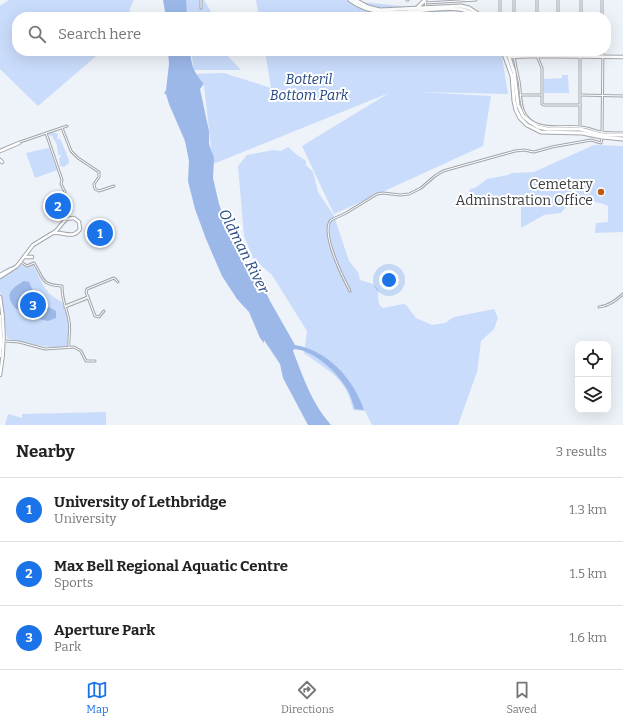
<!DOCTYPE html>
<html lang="en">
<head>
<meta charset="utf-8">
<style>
  body { margin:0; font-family:Bitter,serif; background:#f6f6f6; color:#222 }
  .controls { position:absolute; right:12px; bottom:12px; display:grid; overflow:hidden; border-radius:8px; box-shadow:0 4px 16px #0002 }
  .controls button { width:36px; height:36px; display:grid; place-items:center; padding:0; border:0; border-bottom:1px solid #e0e0e0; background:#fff; color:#222; font:20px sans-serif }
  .you { position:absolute; left:389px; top:280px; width:14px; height:14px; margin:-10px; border:3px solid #fff; border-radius:50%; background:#1a73e8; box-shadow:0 0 0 6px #1a73e833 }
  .badge { display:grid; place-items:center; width:26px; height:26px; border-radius:50%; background:#1a73e8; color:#fff; font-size:13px; font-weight:700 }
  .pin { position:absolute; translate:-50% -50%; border:2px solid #fff; box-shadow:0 1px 4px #0006 }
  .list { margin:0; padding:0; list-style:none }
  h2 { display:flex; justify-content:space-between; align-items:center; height:52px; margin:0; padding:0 16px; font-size:17px }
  h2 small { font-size:13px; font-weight:400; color:#767676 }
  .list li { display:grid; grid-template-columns:26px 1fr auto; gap:12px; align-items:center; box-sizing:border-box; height:64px; padding:0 16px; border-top:1px solid #e0e0e0 }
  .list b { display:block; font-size:15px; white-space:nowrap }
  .list p { margin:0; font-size:13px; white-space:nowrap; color:#767676 }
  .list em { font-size:13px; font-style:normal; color:#767676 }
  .icon { flex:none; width:22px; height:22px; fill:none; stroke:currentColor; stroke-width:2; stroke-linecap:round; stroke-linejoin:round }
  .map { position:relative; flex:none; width:623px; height:425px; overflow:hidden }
  .search { position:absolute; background:#fff; box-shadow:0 4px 16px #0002; left:12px; right:12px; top:12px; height:44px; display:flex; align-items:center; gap:10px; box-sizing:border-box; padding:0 14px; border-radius:16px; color:#767676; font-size:15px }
  .sheet { height:244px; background:#fff }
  nav { display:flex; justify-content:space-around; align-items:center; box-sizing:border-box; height:56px; border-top:1px solid #e0e0e0; background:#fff; font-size:11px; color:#767676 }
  nav a { display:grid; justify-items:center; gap:2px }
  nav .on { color:#1a73e8 }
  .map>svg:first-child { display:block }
  .green { fill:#c9dcfb }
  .water { fill:#9bb8e8 }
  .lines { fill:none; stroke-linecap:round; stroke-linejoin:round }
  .street-casing { stroke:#a2a6ac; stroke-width:3 }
  .secondary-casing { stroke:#a2a6ac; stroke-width:4.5 }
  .primary-casing { stroke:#a2a6ac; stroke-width:5 }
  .street { stroke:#fff; stroke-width:1 }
  .secondary { stroke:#fff; stroke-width:2.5 }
  .primary { stroke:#fff; stroke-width:3 }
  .poi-dot { fill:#bb5b17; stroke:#fff; stroke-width:1.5 }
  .labels { text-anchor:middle; stroke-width:4; stroke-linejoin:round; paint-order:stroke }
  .park-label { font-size:14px; font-style:italic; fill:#22457e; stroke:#fff }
  .poi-label { font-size:14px; fill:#3a3c3e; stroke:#fff; text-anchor:end }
  .water-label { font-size:15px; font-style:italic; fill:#284c86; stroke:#fff }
</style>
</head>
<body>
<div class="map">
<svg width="623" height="425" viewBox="0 0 623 425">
  <rect width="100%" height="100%" fill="#eef2f9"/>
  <g class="green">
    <polygon points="9,0 134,0 130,8 129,17 17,17 17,51 102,51 38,106 0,69 0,6"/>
    <polygon points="185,0 204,0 214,17 187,17"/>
    <polygon points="256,0 345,0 471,14 474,17 259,17"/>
    <polygon points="191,51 225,51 226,54 241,70 194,70"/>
    <polygon points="265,51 501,51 508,94 418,92 491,96 483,146 334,214 302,146 389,93 213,164 204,86 195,74 224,73 271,88"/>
    <polygon points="562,75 568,75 569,93 544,93 544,79 562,78"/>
    <path d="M52,132L58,134L57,138L61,140C62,144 70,160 69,163C68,164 65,166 64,167L60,166L59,159L61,155H58L57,145L52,136L49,135V133Z"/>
    <path d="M594,145L623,146V232L595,233L596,223L608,222V206C597,201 585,201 574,198L561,213L544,215L521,228V204L505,201L491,207L482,203L481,199L472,198L468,195L470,189L475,188L487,179L508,175L512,173L534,172Z"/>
    <path d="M288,147L297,155L306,161V165L313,172L318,192L334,216L349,261L358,272L360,280L373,284L378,289C379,297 376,303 383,308L403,304L406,305L416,318L432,325L445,323L454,317L494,309L498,318L494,329L481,341L477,372L458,425H372L365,411L353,410C347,378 328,371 304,353L307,331L272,275L253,258L244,236L238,166L247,155L273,150L281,151Z"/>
    <polygon points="49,148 57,170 35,178 26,153"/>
    <path d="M20,264L27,268L33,265H35L34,267C39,276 43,288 51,295C54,298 59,300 62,302L69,323L67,346C50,349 36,345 19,341C15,340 11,340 7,338L0,290V279L9,274Z"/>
    <polygon points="106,412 106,425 5,425 8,414 22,418 22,414"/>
  </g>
  <g class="water">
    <polygon points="163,0 186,0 187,17 166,17"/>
    <path d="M168,51H190C191,64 194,73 203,83V85L200,89L209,131V144L214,158L213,178L219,204L229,231L244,264L260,280L270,301L295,345C327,350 354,379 364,410L355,409C352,402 351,395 347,389C338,373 314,350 294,349L293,351C303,377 312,404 331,425H308L283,378L280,364L264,340V343L260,338L249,312L237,299L222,276L206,239L195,209L188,181L189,161L185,141L169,104L166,94H164L166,90L169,64Z"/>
    <path d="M24,281L29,282L36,297L40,302L56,311V318L48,321L39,319L31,306H26L21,310L16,309C4,295 10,289 24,281Z"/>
  </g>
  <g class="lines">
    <defs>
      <g id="street">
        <polyline points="407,0 408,0"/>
        <polyline points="500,0 500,17"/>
        <polyline points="514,0 514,17"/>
        <polyline points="602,0 602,17"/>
        <polyline points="425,1 426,7"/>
        <polyline points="425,3 476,0"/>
        <polyline points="201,8 201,0"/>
        <polyline points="537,17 537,0"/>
        <polyline points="558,17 558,0"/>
        <polyline points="581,17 581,0"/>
        <path d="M514,51C514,62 517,71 519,81C522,100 518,118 540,125C553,129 567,125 580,127C588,127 594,131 601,132C608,133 616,133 623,133"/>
        <polyline points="537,51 537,56 542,68 542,104 544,105 580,105"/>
        <polyline points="557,56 557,51"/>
        <polyline points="520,95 541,95"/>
        <polyline points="581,95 623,96"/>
        <polyline points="580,126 580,51"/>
        <polyline points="62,128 71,151 78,158 99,172 99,177 94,184 95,189 99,191 114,186"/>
        <polyline points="46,133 62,180 61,184 65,192"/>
        <polyline points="602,134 603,51"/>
        <polyline points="20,142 67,126"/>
        <path d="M21,262L27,266L34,263C44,278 40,285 62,286C62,302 67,308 69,321C71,330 68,338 69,347"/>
        <path d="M350,291C343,278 320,232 331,220L346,213L377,194L383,193L400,195L409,194L421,188L435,176L443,171L515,151L524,150L534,152L552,147L591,140L601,143L602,139"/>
        <polyline points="65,306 88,297"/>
        <polyline points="65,307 88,298"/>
        <path d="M599,307C609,306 616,300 623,294"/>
        <polyline points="104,311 99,317 95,316 86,292 87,289 114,278 118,282"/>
        <polyline points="5,341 19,342 45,349 74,347 81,351 86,361 95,361"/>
      </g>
      <g id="secondary">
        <polyline points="509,57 537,56 623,57"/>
        <polyline points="0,151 19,143"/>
        <polyline points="0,160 2,162"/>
        <polyline points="25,257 32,257"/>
        <polyline points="0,275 11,269"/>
        <path d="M0,277L17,266L33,245L56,231L66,219L74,218L79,222L80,229C73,240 63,231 53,233"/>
        <path d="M0,297C5,324 5,348 0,375"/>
        <polyline points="0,316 1,341 0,356"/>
      </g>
      <g id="primary">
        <path d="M350,0C375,19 408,11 437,9C452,8 465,7 478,17"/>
        <polyline points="355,0 368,7 380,10 461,6 469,8 483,17"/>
        <polyline points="418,7 425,0"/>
        <polyline points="503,51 512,76 514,101 516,110 520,118 527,125 541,132 582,133 602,137 623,139"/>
        <polyline points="507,51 514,72 518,105 523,116 530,122 538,127 547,129 580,129 602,135 623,135"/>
      </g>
    </defs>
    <use href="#street" class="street-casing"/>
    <use href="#secondary" class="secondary-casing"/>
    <use href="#primary" class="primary-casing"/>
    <use href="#street" class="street"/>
    <use href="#secondary" class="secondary"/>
    <use href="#primary" class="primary"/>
  </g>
  <circle class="poi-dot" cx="601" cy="192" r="4"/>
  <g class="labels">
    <g class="park-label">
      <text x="309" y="84">Botteril<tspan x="309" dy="16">Bottom Park</tspan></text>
    </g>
    <g class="poi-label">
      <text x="593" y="189">Cemetary<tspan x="593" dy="16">Adminstration Office</tspan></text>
    </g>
    <g class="water-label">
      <text transform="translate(244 251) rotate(63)" y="5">Oldman River</text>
    </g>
  </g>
</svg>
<div class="controls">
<button><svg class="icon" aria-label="locate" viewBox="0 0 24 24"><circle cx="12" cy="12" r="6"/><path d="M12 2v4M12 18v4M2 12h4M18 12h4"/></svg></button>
<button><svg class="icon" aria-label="layers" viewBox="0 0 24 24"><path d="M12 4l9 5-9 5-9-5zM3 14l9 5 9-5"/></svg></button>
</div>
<div class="you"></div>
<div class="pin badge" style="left:100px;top:233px">1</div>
<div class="pin badge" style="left:58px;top:206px">2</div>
<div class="pin badge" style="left:33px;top:305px">3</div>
<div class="search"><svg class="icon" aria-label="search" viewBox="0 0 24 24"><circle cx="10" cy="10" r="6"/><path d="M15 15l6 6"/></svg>Search here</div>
</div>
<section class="sheet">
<h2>Nearby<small>3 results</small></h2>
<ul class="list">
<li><span class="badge">1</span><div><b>University of Lethbridge</b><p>University</p></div><em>1.3 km</em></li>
<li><span class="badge">2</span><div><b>Max Bell Regional Aquatic Centre</b><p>Sports</p></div><em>1.5 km</em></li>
<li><span class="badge">3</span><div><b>Aperture Park</b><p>Park</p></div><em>1.6 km</em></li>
</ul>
</section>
<nav>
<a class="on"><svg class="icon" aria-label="map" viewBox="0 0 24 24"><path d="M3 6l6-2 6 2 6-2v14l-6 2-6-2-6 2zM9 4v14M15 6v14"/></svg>Map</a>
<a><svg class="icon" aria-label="directions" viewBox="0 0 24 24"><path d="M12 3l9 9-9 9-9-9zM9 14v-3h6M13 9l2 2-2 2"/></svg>Directions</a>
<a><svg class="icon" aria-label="saved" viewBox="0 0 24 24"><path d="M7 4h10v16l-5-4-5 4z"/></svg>Saved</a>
</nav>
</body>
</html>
